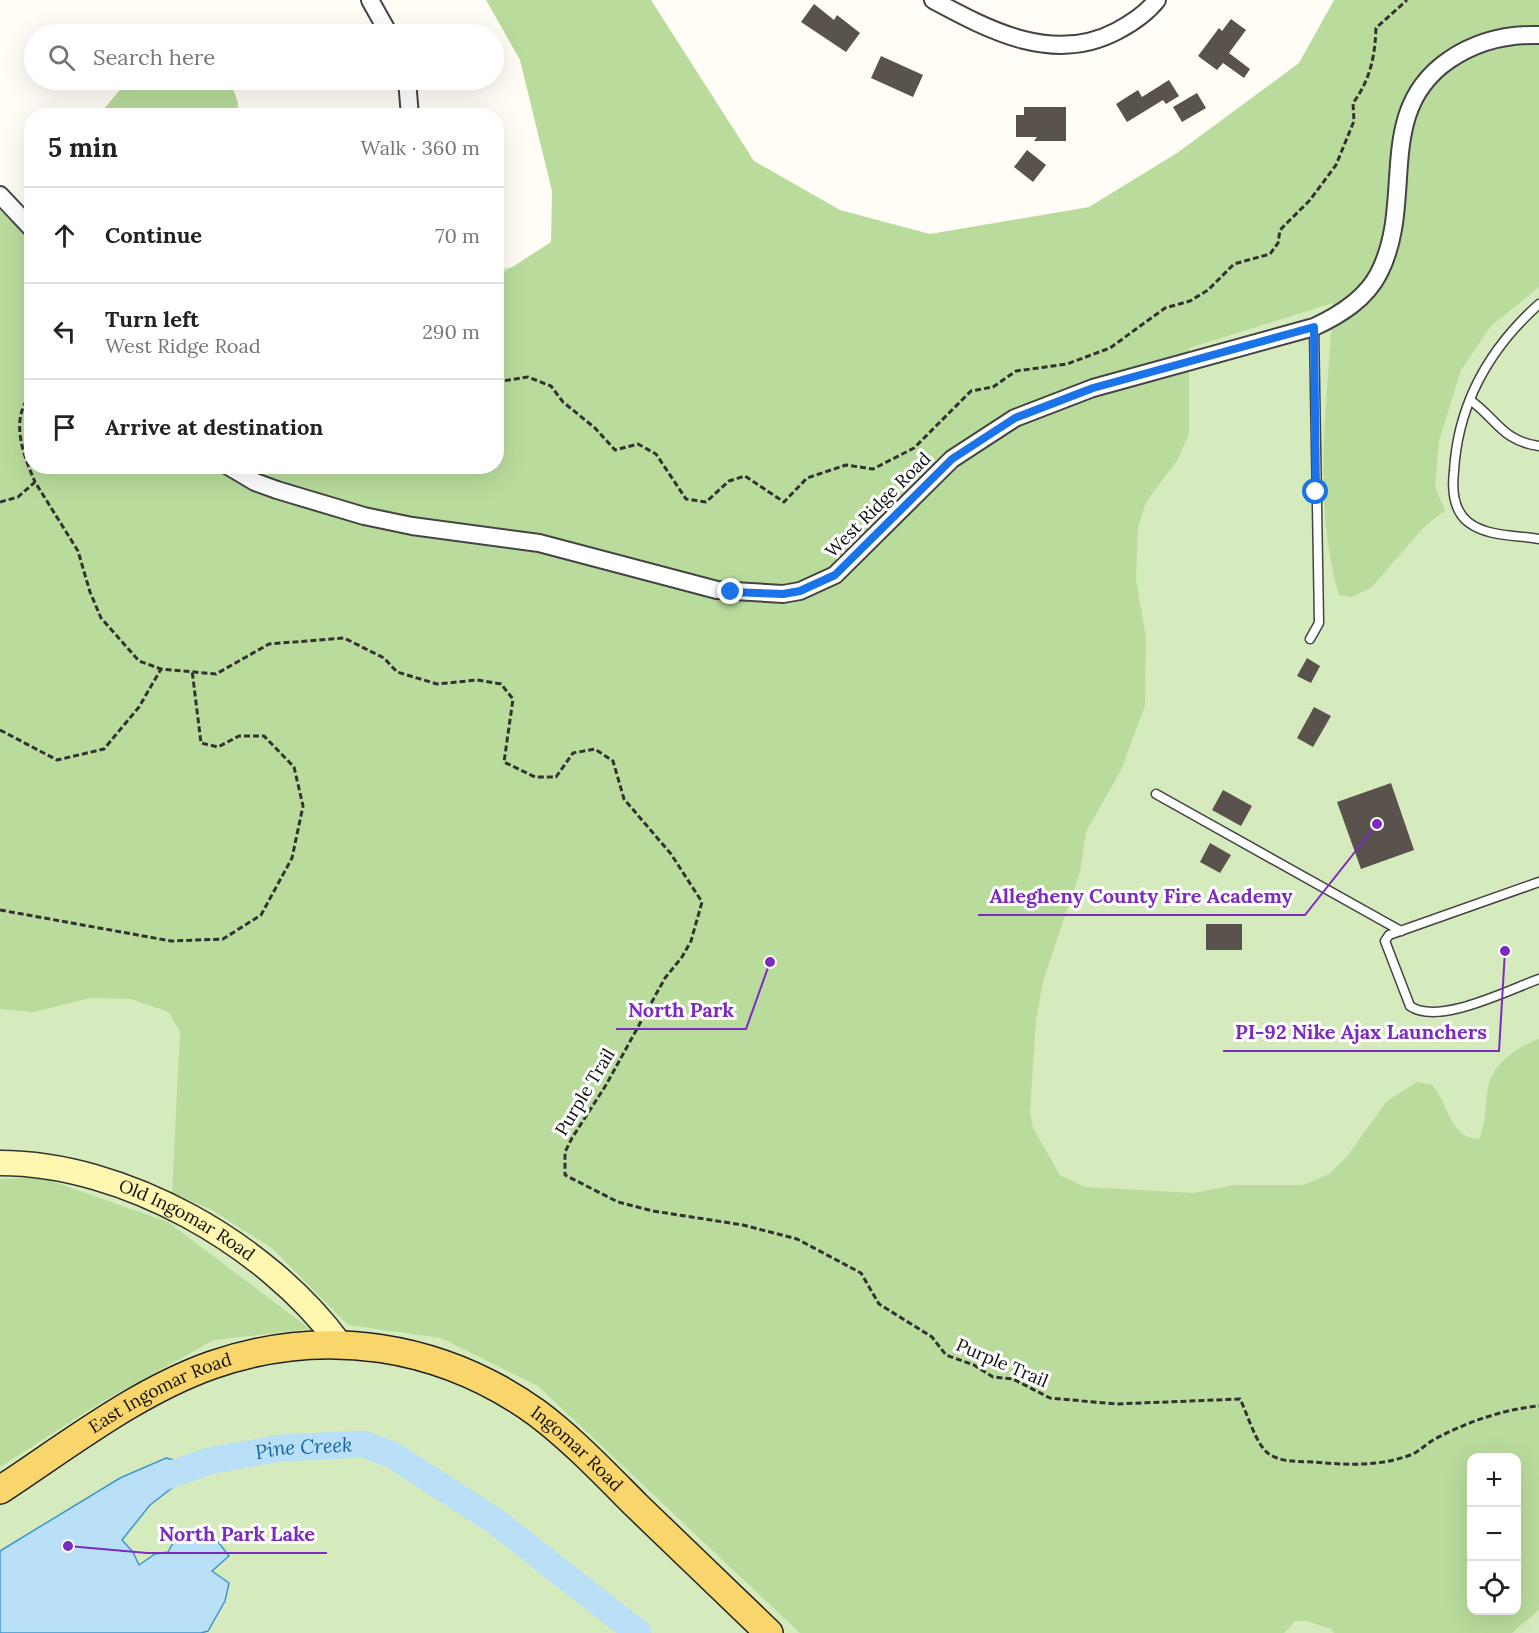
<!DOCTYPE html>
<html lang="en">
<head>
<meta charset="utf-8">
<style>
  body { margin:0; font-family:Lora,serif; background:#f6f6f6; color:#222 }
  .controls { position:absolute; right:18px; bottom:18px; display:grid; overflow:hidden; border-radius:12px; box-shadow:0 6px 24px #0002 }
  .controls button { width:54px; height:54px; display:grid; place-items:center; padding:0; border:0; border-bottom:2px solid #e0e0e0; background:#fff; color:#222; font:30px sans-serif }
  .stop { position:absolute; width:18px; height:18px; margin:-14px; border:4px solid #1a73e8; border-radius:50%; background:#fff }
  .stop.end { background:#1a73e8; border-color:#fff; box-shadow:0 2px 6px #0008 }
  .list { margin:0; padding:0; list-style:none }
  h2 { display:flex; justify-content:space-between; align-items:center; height:78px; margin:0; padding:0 24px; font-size:26px }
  h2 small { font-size:20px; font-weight:400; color:#767676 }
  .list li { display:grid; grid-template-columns:39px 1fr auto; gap:18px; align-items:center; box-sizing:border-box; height:96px; padding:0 24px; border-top:2px solid #e0e0e0 }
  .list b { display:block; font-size:22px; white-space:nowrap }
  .list p { margin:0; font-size:20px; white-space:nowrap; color:#767676 }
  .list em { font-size:20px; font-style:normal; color:#767676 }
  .icon { flex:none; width:33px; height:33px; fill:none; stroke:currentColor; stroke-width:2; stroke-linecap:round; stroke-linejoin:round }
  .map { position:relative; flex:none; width:1539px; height:1633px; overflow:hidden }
  .search { position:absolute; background:#fff; box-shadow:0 6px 24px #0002; left:24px; top:24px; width:480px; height:66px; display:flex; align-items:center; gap:15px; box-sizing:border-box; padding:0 21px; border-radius:33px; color:#767676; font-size:22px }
  .panel { position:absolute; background:#fff; box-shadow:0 6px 24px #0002; left:24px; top:108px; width:480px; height:366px; border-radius:24px }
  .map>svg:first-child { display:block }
  .green { fill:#d5ebbd; fill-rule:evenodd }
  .forest { fill:#b9dc9c; fill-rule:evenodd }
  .water { fill:#b9e0f7; stroke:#3f96cf; stroke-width:1.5 }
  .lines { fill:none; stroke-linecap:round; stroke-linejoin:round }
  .river { stroke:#b9e0f7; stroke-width:27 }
  .building { fill:#5a524d }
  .lane-casing { stroke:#444; stroke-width:11 }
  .street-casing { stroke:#444; stroke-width:20 }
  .secondary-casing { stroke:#333; stroke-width:27 }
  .primary-casing { stroke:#222; stroke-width:30 }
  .path { stroke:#333; stroke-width:3; stroke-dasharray:6 3; stroke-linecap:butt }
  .lane { stroke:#fff; stroke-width:8 }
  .street { stroke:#fff; stroke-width:16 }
  .secondary { stroke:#fff6b0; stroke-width:24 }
  .primary { stroke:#f9d66b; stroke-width:27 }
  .route { stroke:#1a73e8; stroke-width:8 }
  .labels { text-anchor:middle; stroke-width:6; stroke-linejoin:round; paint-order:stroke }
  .street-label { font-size:18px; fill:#111; stroke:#fff }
  .water-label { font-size:20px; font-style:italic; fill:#1768a6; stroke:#fff }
  .leader { fill:none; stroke:#7b2cbf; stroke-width:2 }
  .callout-dot { fill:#7b2cbf; stroke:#fff; stroke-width:2 }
  .callout-label { font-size:20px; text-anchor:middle; font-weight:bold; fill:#7b2cbf; stroke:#fff; stroke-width:6; stroke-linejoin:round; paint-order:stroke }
</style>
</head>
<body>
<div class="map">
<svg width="1539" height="1633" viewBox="0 0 1539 1633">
  <rect width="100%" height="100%" fill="#fffdf5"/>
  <path class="green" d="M1539,0V1633H0V280L32,466H496L497,268L1361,246ZM1472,1458H1516V1610H1472Z"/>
  <g class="forest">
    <path d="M486,0H651L754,161L840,210L930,234L1089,207L1177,153L1299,63L1334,0H1539V287L1491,326L1461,370L1439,441L1435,487L1445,510L1423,528L1372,587L1351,597L1339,595C1311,500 1328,399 1333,303L1189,348V434L1178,459L1146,502L1138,527L1136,580L1146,637L1145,706L1121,770L1086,832L1080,872L1043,981L1036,1020L1030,1112L1033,1128L1060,1175L1085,1187L1194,1193L1234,1185H1303L1329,1174L1349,1154L1386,1102L1417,1082L1431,1084C1449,1102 1449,1139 1479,1139C1488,1120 1484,1090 1492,1075C1502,1058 1521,1045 1539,1039V1610L1512,1633H1334L1332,1629L1306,1621H1295L1284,1633H800L538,1386L441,1338L348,1325L273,1249L212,1210L172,1193L180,1032L169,1012L130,999L90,998L34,1012L0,1009V210L12,222L31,200L32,466H496L497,277L551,242L552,191L520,60ZM1472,1458H1516V1610H1472Z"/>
    <polygon points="128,80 230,80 238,103 237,115 99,115"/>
    <polygon points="40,1177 168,1222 310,1329 214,1340 100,1403 0,1467 0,1179"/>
  </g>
  <polygon class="water" points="166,1458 190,1464 186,1477 150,1505 122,1540 133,1552 139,1565 155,1554 168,1552 179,1532 212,1534 229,1556 212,1571 229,1583 225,1601 208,1631 201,1633 0,1633 0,1551 120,1478"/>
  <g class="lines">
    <path class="river" id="s1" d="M155,1480L209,1461L280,1448L363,1444L391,1454L495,1521L638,1633"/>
  </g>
  <g class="building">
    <polygon points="814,4 834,20 837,15 860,33 846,52 801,22"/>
    <polygon points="1231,19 1246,30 1229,53 1250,69 1244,78 1223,63 1217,70 1198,56 1219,28 1222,31"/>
    <polygon points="881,56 923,75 913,97 871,78"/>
    <polygon points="1169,80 1179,96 1166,104 1163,100 1127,122 1116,104 1138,90 1142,97"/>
    <polygon points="1197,93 1206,108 1182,122 1173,107"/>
    <polygon points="1024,107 1066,107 1066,141 1034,141 1037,137 1016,137 1016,115 1024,115"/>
    <polygon points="1027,150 1046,165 1033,182 1014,167"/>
    <polygon points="1307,658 1320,666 1311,683 1297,676"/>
    <polygon points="1314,707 1331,716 1313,747 1297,738"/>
    <polygon points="1391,783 1414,850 1361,869 1337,802"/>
    <polygon points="1223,790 1252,806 1241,826 1212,810"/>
    <polygon points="1210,843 1231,855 1220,873 1200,862"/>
    <rect x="1206" y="924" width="36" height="26"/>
  </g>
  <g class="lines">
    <defs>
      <g id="lane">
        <path d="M1539,304C1490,348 1458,404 1454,471C1452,488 1453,510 1468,522C1487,537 1516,535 1539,539"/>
        <path d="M1470,400C1497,419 1502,441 1539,446"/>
        <polyline points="1310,639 1319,623 1314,327"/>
        <polyline points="1156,794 1401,931"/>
        <path d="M1539,882L1389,935L1385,941L1410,1006C1438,1026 1508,990 1539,979"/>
      </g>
      <g id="street">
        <polyline points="370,0 389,34"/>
        <path d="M933,0C989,30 1053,65 1117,31C1132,23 1146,14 1157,0"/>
        <polyline points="407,80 410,116"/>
        <polyline points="0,195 32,229"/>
        <path d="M228,466L255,482L277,490L364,516L412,526L539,543L717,590L783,594L800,591L835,575L952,459L1015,418L1093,388L1314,327C1340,315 1366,299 1379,273C1416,201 1373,112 1449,60C1477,41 1506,34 1539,35"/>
      </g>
      <g id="secondary">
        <path id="s2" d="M0,1163C124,1163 266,1244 339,1343"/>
      </g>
      <g id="primary">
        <path id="s3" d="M0,1490C67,1446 136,1392 212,1365C324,1326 441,1344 537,1413C573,1440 605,1474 637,1506C681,1548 725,1591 769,1633"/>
      </g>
    </defs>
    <use href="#lane" class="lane-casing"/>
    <use href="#street" class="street-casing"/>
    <use href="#secondary" class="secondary-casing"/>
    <use href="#primary" class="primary-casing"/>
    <g class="path">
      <path d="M496,382L528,377L551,386L563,402L595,428L615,450L638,444L656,454L686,499L706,502L729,481L745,476L784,502L807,478L846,465L873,469L914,448L971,391L993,387L1016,371L1067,364L1110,348L1165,308L1190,301L1208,290L1234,264L1270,254L1278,243L1280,230L1310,200L1336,165L1354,121L1353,103C1370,80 1375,57 1376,28L1407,0"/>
      <path d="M32,393C9,419 23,454 35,482"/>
      <path d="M0,502L18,497L35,482L78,551L90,592L101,618L139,661L161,669L216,674L269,644L344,638L384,658L397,672L437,684L477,680L501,684L513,699L504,762L535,777H556L573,753L595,749L613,761L624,799L671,854L702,902L691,941L682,957L665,978L606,1085L572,1138L565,1152V1175L618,1202L653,1211L743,1225L797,1239L861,1273L879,1304L932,1337L946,1355L974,1365L993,1377L1013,1379L1050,1398L1116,1404L1240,1399C1248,1415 1256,1445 1269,1454C1283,1463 1298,1461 1314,1462C1347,1465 1380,1467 1413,1454C1421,1450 1427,1443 1435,1439C1467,1422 1504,1409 1539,1406"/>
      <polyline points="0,730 57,760 104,749 139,707 161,669"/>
      <polyline points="0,910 171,941 223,939 261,915 292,858 303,806 294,767 264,736 239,736 218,747 201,743 192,670"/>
    </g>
    <use href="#lane" class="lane"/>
    <use href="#street" class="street"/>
    <use href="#secondary" class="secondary"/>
    <use href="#primary" class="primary"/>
  </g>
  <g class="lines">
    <polyline class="route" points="731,592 783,594 800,591 835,575 952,459 1015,418 1093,388 1314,327 1316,492"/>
  </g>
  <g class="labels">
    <g class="street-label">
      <text transform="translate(878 505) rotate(-45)" y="6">West Ridge Road</text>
      <text transform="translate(585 1092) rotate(-59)" y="6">Purple Trail</text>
      <text dy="6" stroke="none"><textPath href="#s2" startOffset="198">Old Ingomar Road</textPath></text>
      <text transform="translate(1002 1363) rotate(23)" y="6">Purple Trail</text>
      <text dy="6" stroke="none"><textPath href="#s3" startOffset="188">East Ingomar Road</textPath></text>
      <text dy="6" stroke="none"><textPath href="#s3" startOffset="642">Ingomar Road</textPath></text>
    </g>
    <g class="water-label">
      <text dy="7" stroke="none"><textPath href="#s1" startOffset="153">Pine Creek</textPath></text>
    </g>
  </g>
  <path class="leader" d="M1377 824L1305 915H978M770 962L746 1029H616M1505 951L1499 1051H1223M68 1546L147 1553H327"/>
  <g class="callout-dot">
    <circle cx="1377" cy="824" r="6"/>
    <circle cx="770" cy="962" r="6"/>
    <circle cx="1505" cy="951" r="6"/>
    <circle cx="68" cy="1546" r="6"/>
  </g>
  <g class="callout-label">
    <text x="1141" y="903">Allegheny County Fire Academy</text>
    <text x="681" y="1017">North Park</text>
    <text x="1361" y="1039">PI-92 Nike Ajax Launchers</text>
    <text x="237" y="1541">North Park Lake</text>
  </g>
</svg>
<div class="controls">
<button>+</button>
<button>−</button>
<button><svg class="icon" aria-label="locate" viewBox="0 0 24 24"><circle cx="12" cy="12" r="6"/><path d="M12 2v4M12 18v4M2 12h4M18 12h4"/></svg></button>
</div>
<div class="stop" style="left:1316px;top:492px"></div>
<div class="stop end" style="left:731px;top:592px"></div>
<div class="search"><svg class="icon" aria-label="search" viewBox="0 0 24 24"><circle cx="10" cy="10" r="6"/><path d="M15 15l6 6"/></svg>Search here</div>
<section class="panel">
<h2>5 min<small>Walk · 360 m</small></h2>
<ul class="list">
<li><svg class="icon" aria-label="ahead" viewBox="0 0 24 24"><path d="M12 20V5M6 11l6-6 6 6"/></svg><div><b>Continue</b></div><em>70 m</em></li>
<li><svg class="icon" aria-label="left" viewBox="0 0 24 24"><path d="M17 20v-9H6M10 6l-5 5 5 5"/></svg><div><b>Turn left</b><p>West Ridge Road</p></div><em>290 m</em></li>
<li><svg class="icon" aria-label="arrive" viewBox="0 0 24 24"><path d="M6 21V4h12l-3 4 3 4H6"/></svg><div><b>Arrive at destination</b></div></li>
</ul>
</section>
</div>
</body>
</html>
